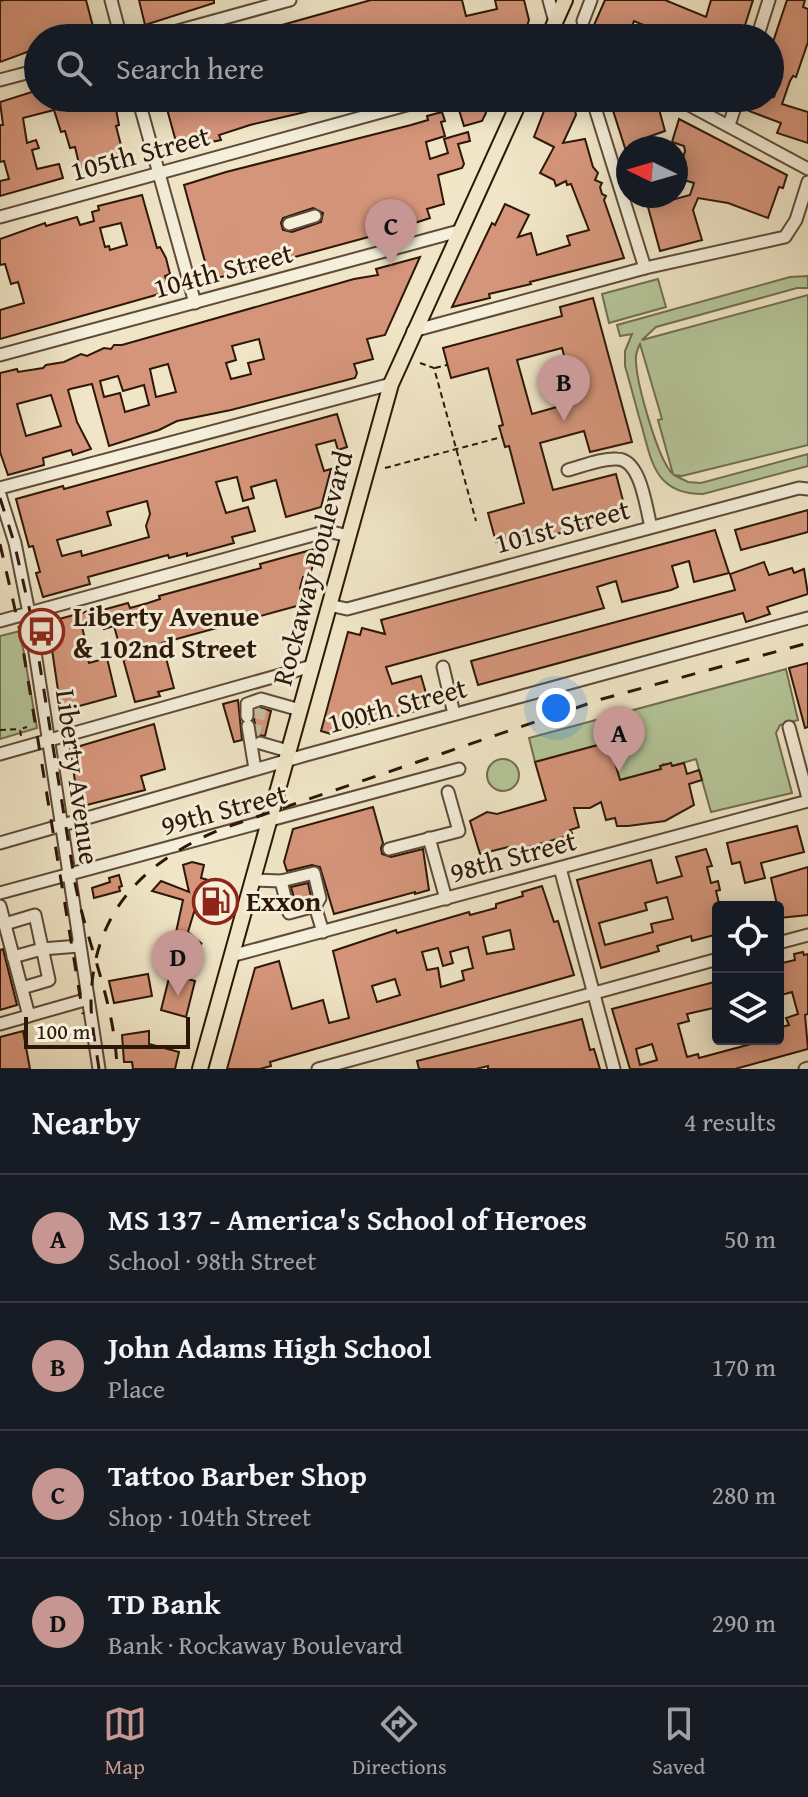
<!DOCTYPE html>
<html lang="en">
<head>
<meta charset="utf-8">
<style>
  body { margin:0; font-family:"Gentium Book Plus",serif; background:#242831; color:#f1f3f6 }
  .controls { position:absolute; right:24px; bottom:24px; display:grid; overflow:hidden; border-radius:8px; box-shadow:0 4px 20px #0003 }
  .controls button { width:72px; height:72px; display:grid; place-items:center; padding:0; border:0; border-bottom:2px solid #363941; background:#171b24; color:#f1f3f6; font:40px sans-serif }
  .compass { position:absolute; left:616px; top:136px; width:72px; height:72px; border-radius:50%; background:#171b24; box-shadow:0 4px 20px #0003; rotate:275deg }
  .scale { position:absolute; left:24px; bottom:20px; width:166px; box-sizing:border-box; padding-left:8px; border:4px solid #2d1708; border-top:0; font-size:22px; line-height:28px; white-space:nowrap; color:#2d1708; -webkit-text-stroke:6px #f5efdb; paint-order:stroke }
  .you { position:absolute; left:556px; top:708px; width:28px; height:28px; margin:-20px; border:6px solid #fff; border-radius:50%; background:#1a73e8; box-shadow:0 0 0 12px #1a73e833 }
  .badge { display:grid; place-items:center; width:52px; height:52px; border-radius:50%; background:#c59692; color:#111; font-size:26px; font-weight:700 }
  .pin { position:absolute; translate:-50% -66px; filter:drop-shadow(0 2px 4px #0008) }
  .pin::after { content:''; position:absolute; top:42px; width:28px; height:24px; background:inherit; clip-path:polygon(0 0,100% 0,50% 100%) }
  .list { margin:0; padding:0; list-style:none }
  h2 { display:flex; justify-content:space-between; align-items:center; height:104px; margin:0; padding:0 32px; font-size:34px }
  h2 small { font-size:26px; font-weight:400; color:#9ea1a6 }
  .list li { display:grid; grid-template-columns:52px 1fr auto; gap:24px; align-items:center; box-sizing:border-box; height:128px; padding:0 32px; border-top:2px solid #363941 }
  .list b { display:block; font-size:30px; white-space:nowrap }
  .list p { margin:0; font-size:26px; white-space:nowrap; color:#9ea1a6 }
  .list em { font-size:26px; font-style:normal; color:#9ea1a6 }
  .icon { flex:none; width:44px; height:44px; fill:none; stroke:currentColor; stroke-width:2; stroke-linecap:round; stroke-linejoin:round }
  .map { position:relative; flex:none; width:808px; height:1069px; overflow:hidden }
  .search { position:absolute; background:#171b24; box-shadow:0 4px 20px #0003; left:24px; right:24px; top:24px; height:88px; display:flex; align-items:center; gap:20px; box-sizing:border-box; padding:0 28px; border-radius:44px; color:#9ea1a6; font-size:30px }
  .sheet { height:616px; background:#171b24 }
  nav { display:flex; justify-content:space-around; align-items:center; box-sizing:border-box; height:112px; border-top:2px solid #363941; background:#171b24; font-size:22px; color:#9ea1a6 }
  nav a { display:grid; justify-items:center; gap:4px }
  nav .on { color:#c59692 }
  .map>svg:first-child { display:block }
  .green { fill:#b5c699; stroke:#716e50; stroke-width:2; fill-rule:evenodd }
  .building { fill:#d5957a; stroke:#2d1708; stroke-width:2; fill-rule:evenodd }
  .lines { fill:none; stroke-linecap:round; stroke-linejoin:round }
  .minor-tunnel { stroke:#c9bda1; stroke-width:11; stroke-dasharray:11 5.5; stroke-linecap:butt }
  .minor-casing { stroke:#5e4b38; stroke-width:15 }
  .major-casing { stroke:#2d1708; stroke-width:18 }
  .path { stroke:#2d1708; stroke-width:2; stroke-dasharray:6 4; stroke-linecap:butt }
  .minor { stroke:#f5efdb; stroke-width:11 }
  .major { stroke:#f0e6c7; stroke-width:14 }
  .rail { stroke:#2d1708; stroke-width:3; stroke-dasharray:14 14; stroke-linecap:butt }
  .labels { text-anchor:middle; stroke-width:6; stroke-linejoin:round; paint-order:stroke }
  .street-label { font-size:28px; fill:#2d1708; stroke:#f5efdb }
  .poi-label { font-size:28px; font-weight:bold; fill:#2d1708; stroke:#f5efdb; text-anchor:start }
</style>
</head>
<body>
<div class="map">
<svg width="808" height="1069" viewBox="0 0 808 1069">
  <rect width="100%" height="100%" fill="#f0e6c7"/>
  <filter id="stains"><feTurbulence type="fractalNoise" baseFrequency=".0025" numOctaves="4"/><feColorMatrix values="0 0 0 0 .2 0 0 0 0 .09 0 0 0 0 .02 0 0 0 .5 -.17"/></filter>
  <radialGradient id="worn" r=".72"><stop offset=".6" stop-color="#630" stop-opacity="0"/><stop offset="1" stop-color="#630" stop-opacity=".3"/></radialGradient>
  <g class="green">
    <path d="M808,276V288H797L656,327L642,340L808,295V445L682,476L674,475L688,482L701,483L808,454V466L703,494C657,494 652,465 642,427C636,407 631,386 625,366V351L632,334L620,336L617,325L790,277ZM640,344L662,419L658,420L673,474C658,461 637,384 636,362C635,355 637,350 640,344Z"/>
    <polygon points="658,279 666,307 609,323 602,294"/>
    <polygon points="20,631 37,728 0,739 0,636"/>
    <polygon points="786,669 798,720 780,725 776,733 792,793 711,812 696,759 672,766 663,764 661,769 620,780 609,742 535,762 529,738"/>
    <circle cx="503" cy="775" r="16"/>
  </g>
  <g class="building">
    <polygon points="4,0 86,0 96,38 73,38 71,31 38,38 38,48 0,62 0,1"/>
    <polygon points="139,0 214,0 214,3 145,25"/>
    <polygon points="371,0 462,0 466,16 497,9 495,0 524,0 529,20 527,26 512,30 514,38 460,38 459,33 441,38 370,38 367,29 341,37 339,31 314,38 299,38 298,35 288,38 243,38 243,36"/>
    <polygon points="605,0 665,0 706,17 711,0 753,0 741,38 675,38 634,21 627,38 597,38 590,34"/>
    <polygon points="787,0 805,0 803,7 808,9 808,42 796,77 793,76 790,81 782,104 808,112 808,143 777,133 781,123 749,111 754,98 774,97 780,78 770,74 770,51"/>
    <polygon points="38,90 38,98 67,98 68,103 85,98 114,98 119,125 116,126 124,157 80,168 75,147 70,148 65,131 61,132 54,110 23,118 27,143 36,140 39,148 32,150 37,169 59,164 63,178 0,196 0,181 9,179 4,161 0,162 0,125 3,125 0,102"/>
    <polygon points="164,98 207,98 211,110 232,104 230,100 236,98 244,98 245,104 265,98 351,98 352,101 250,125 219,135 221,140 178,149"/>
    <polygon points="549,98 559,98 574,105 576,115 563,143 585,139 593,167 598,173 595,180 602,183 600,187 602,194 606,196 604,200 624,258 530,282 531,284 489,294 490,298 452,307 492,223 495,225 505,204 529,215 518,237 531,233 537,255 570,245 567,236 589,230 571,184 567,185 566,181 556,186 554,180 540,173 554,147 534,137"/>
    <polygon points="609,98 656,98 665,131 648,137 649,148 625,148"/>
    <polygon points="483,103 486,113 482,121 464,126 459,110"/>
    <path d="M442,112L445,121L441,122L445,136L426,142L430,159L448,153L444,139L468,132L470,141L458,144L464,164L462,168L438,175L444,204L427,209L430,218L387,232L210,280L184,185L226,172L411,125L428,120L427,116ZM313,208L323,213L321,222L292,232L283,230L281,223L283,218Z"/>
    <polygon points="679,119 787,175 783,188 779,187 768,218 728,203 698,198 693,210 702,240 660,251 645,196 667,196 668,201 690,195 694,183 684,180 687,170 680,168 685,151 684,146 672,142"/>
    <path d="M142,195L157,248L160,247L166,258L170,274L165,276L170,291L0,339V310L24,303L18,282L11,284L5,264L0,265V239L45,223L46,226L77,217L80,225L94,221L92,212L99,210L98,206ZM121,223L127,245L110,250L109,246L105,247L100,228Z"/>
    <path d="M420,257L385,335L367,339L373,359L354,364L357,373L355,378L231,410L177,421L159,430L109,446L92,384L70,389L68,390L77,422L91,449L73,455L71,450L43,458L44,465L8,475L0,452V373L17,369L18,372L43,368L46,365L64,362L81,354L87,356L104,348L111,349L114,345H122L354,279L378,275L376,269ZM259,339L264,359L248,363L251,374L231,379L226,363L236,360L232,346ZM168,364L176,392L156,397L150,369ZM118,376L123,391L144,385L149,405L125,412L120,393L104,397L100,381ZM51,395L61,426L26,436L17,404Z"/>
    <path d="M593,298L632,442L590,452L584,431L540,443L553,490L616,474L626,512L563,530L564,532L545,537L543,530L496,542L488,513L524,503L509,446L505,447L499,426L503,425L488,368L451,378L443,348L562,316L560,307ZM562,348L567,367L554,370L564,405L532,414L517,360Z"/>
    <path d="M337,414L347,447L338,450L335,440L316,445L324,471L331,469L321,507L286,517L276,480L251,487L254,498L243,501L237,477L216,482L226,513L248,507L255,531L232,537L234,543L187,556V553L169,558L168,555L88,577L90,584L43,597L36,573L40,572L33,546L29,547L16,499L63,486L64,489ZM147,501L150,514L146,526L149,537L82,556L81,551L62,556L57,540L111,525L107,512Z"/>
    <polygon points="808,510 808,532 741,550 735,530"/>
    <polygon points="715,530 729,573 694,582 689,561 672,566 678,587 671,590 622,602 616,581 597,587 604,608 386,667 392,684 421,676 430,707 331,734 321,731 348,632 360,635 362,628 385,634 381,620"/>
    <polygon points="318,548 310,575 303,577 300,588 304,604 162,643 174,688 158,692 160,696 135,702 114,626 104,629 99,611 128,603 130,608 148,603 160,599 159,596 261,568 260,564"/>
    <polygon points="764,562 769,575 792,568 794,573 804,569 808,594 767,607 770,614 746,622 743,613 478,685 471,661 735,590 730,574"/>
    <polygon points="96,609 99,618 81,623 86,643 84,644 89,663 107,658 116,696 61,711 48,622"/>
    <polygon points="808,663 808,727 805,728 789,668"/>
    <polygon points="238,700 242,740 234,742 223,704"/>
    <polygon points="261,708 271,711 265,736 258,735 254,720 257,710"/>
    <polygon points="154,724 165,769 141,776 145,790 79,807 70,749"/>
    <polygon points="609,742 620,780 661,769 660,766 671,763 672,766 684,763 687,774 699,770 702,780 689,784 694,805 665,821 628,826 617,826 615,818 606,820 601,802 590,808 574,808 579,827 570,830 572,833 564,837 507,853 508,847 480,854 470,821 487,812 497,814 546,800 535,762"/>
    <polygon points="373,807 383,843 381,848 382,854 391,857 423,849 429,890 415,894 415,892 334,914 320,867 312,865 287,871 284,862 293,829"/>
    <polygon points="797,826 804,852 761,863 765,878 745,883 740,862 732,864 727,843"/>
    <path d="M706,849L712,866L707,867L711,883L718,881L720,890L716,891L720,907L718,934L692,941L691,936L657,946L659,951L601,968L577,880L651,860L657,883L682,876L676,857ZM667,897L673,919L651,924L653,932L605,945L599,923L647,910L645,903Z"/>
    <polygon points="192,862 204,865 201,878 226,885 217,919 194,912 188,932 202,944 175,937 183,900 152,891 161,881 189,892 183,865"/>
    <polygon points="808,867 808,915 780,918 771,878"/>
    <polygon points="119,875 122,886 119,887 120,891 94,898 92,888 110,882 109,878"/>
    <polygon points="308,883 311,897 295,901 291,887"/>
    <path d="M542,886L554,922L558,921L574,975L280,1059L270,1062L271,1066L260,1069H227L255,968L279,961L292,1009L323,1000L329,1023L349,1018L333,951L396,930L397,933L469,912L470,915L496,908V904L523,896L522,892ZM510,930L514,949L487,954L483,937ZM468,947L473,968L462,971L464,980L441,987L438,968L427,970L422,952L438,948L443,966L453,963L450,952ZM395,979L400,995L377,1002L372,986Z"/>
    <polygon points="3,949 17,1005 0,1010 0,950"/>
    <path d="M803,952L804,955L808,954V1014L805,1015L808,1049L735,1069H630L612,1009L718,981V1007L687,1014L689,1021L678,1024L687,1057L698,1054L699,1058L751,1044L750,1041L757,1039H778V1028L789,1025L786,1018L798,1014L792,992L778,996V964L795,960L794,954ZM652,1044L657,1060L640,1065L636,1049Z"/>
    <polygon points="148,974 152,996 114,1003 109,981"/>
    <polygon points="170,974 195,981 186,1017 161,1010"/>
    <polygon points="582,1019 590,1050 594,1049 600,1069 488,1069 488,1066 476,1069 419,1069 417,1061"/>
    <polygon points="23,1031 30,1069 0,1069 0,1037"/>
    <polygon points="149,1031 149,1044 179,1052 175,1069 133,1069 132,1062 124,1062 122,1035"/>
  </g>
  <g class="lines">
    <polyline class="minor-tunnel" points="254,735 262,706"/>
    <defs>
      <g id="minor">
        <polyline points="111,0 121,38"/>
        <polyline points="549,0 555,22"/>
        <polyline points="583,21 591,0"/>
        <polyline points="550,32 561,38"/>
        <polyline points="152,38 290,0"/>
        <polyline points="757,38 769,0"/>
        <polyline points="0,80 38,70"/>
        <polyline points="138,98 195,303"/>
        <polyline points="592,98 645,268"/>
        <polyline points="676,98 808,169"/>
        <polyline points="729,125 738,98"/>
        <polyline points="0,217 432,98"/>
        <polyline points="289,224 315,216"/>
        <polyline points="413,331 645,268 785,237 796,220 808,182"/>
        <polyline points="0,355 459,231"/>
        <path d="M568,470C583,466 602,458 617,459C641,459 646,508 651,527"/>
        <polyline points="0,488 391,384"/>
        <polyline points="0,495 15,543 29,613 99,1069"/>
        <polyline points="329,605 347,609 799,488 808,489"/>
        <polyline points="0,621 328,531 348,536"/>
        <polyline points="443,667 454,714"/>
        <polyline points="247,716 247,704 261,699 300,710"/>
        <polyline points="248,726 255,769"/>
        <polyline points="789,727 808,798"/>
        <polyline points="260,743 288,751"/>
        <polyline points="0,754 312,666"/>
        <polyline points="429,838 446,899"/>
        <polyline points="0,843 306,755 808,618"/>
        <polyline points="389,849 459,831 448,792"/>
        <polyline points="560,868 614,1069"/>
        <polyline points="252,880 281,881 314,873 320,898 315,906 323,932"/>
        <polyline points="281,881 289,913 315,906"/>
        <polyline points="0,893 459,769"/>
        <polyline points="0,906 29,1016"/>
        <polyline points="5,924 35,915 49,980 22,988"/>
        <polyline points="778,943 808,935"/>
        <polyline points="231,956 808,801"/>
        <polyline points="13,957 42,949 79,946"/>
        <polyline points="0,1024 88,999"/>
        <polyline points="318,1069 718,959"/>
        <polyline points="805,1069 808,1068"/>
      </g>
      <g id="major">
        <polyline points="548,38 565,0"/>
        <polyline points="200,1069 391,384 521,98"/>
      </g>
    </defs>
    <use href="#minor" class="minor-casing"/>
    <use href="#major" class="major-casing"/>
    <g class="path">
      <polyline points="420,363 434,368 476,521"/>
      <polyline points="435,368 447,365"/>
      <polyline points="385,468 502,437"/>
      <polyline points="0,730 20,729"/>
      <polyline points="21,736 20,729 27,727"/>
    </g>
    <use href="#minor" class="minor"/>
    <use href="#major" class="major"/>
    <g class="rail">
      <path d="M0,498L14,542L34,629L75,883C88,948 115,1002 117,1069"/>
      <polyline points="0,544 20,631 83,1014"/>
      <path d="M99,1069C96,1047 91,1024 91,1002C92,911 145,860 224,828L602,699L808,643"/>
    </g>
  </g>
  <defs>
    <symbol id="bus-ring" viewBox="-11 -11 22 22"><circle r="9.5" fill="#f5efdb" stroke="#8f2418" stroke-width="1.5"/><path d="M-5-6H5V4H4V6H2V4H-2V6H-4V4H-5ZM-3.5-4V0h7V-4ZM-3.5 1.2v1.5H-2V1.2ZM2 1.2v1.5H3.5V1.2Z" fill="#8f2418"/></symbol>
    <symbol id="fuel-ring" viewBox="-11 -11 22 22"><circle r="9.5" fill="#f5efdb" stroke="#8f2418" stroke-width="1.5"/><path d="M-5.5-6h7V0h2V4h1.3V-2.5L3-4.5l.8-.8L6-3V5H2.5V1h-1V6h-7ZM-4.2-4.7v3.2H.2V-4.7Z" fill="#8f2418"/></symbol>
  </defs>
  <g fill-rule="evenodd">
    <use href="#bus-ring" x="16" y="606" width="51" height="51"/>
    <use href="#fuel-ring" x="190" y="876" width="51" height="51"/>
  </g>
  <g class="labels">
    <g class="street-label">
      <text transform="translate(140 153) rotate(-15)" y="10">105th Street</text>
      <text transform="translate(223 270) rotate(-15)" y="10">104th Street</text>
      <text transform="translate(562 526) rotate(-15)" y="10">101st Street</text>
      <text transform="translate(312 568) rotate(-75)" y="10">Rockaway Boulevard</text>
      <text transform="translate(397 705) rotate(-15)" y="10">100th Street</text>
      <text transform="translate(78 777) rotate(82)" y="10">Liberty Avenue</text>
      <text transform="translate(224 809) rotate(-15)" y="10">99th Street</text>
      <text transform="translate(513 856) rotate(-15)" y="10">98th Street</text>
    </g>
    <g class="poi-label">
      <text x="73" y="626">Liberty Avenue<tspan x="73" dy="32">&amp; 102nd Street</tspan></text>
      <text x="246" y="911">Exxon</text>
    </g>
  </g>
  <rect width="100%" height="100%" filter="url(#stains)"/>
  <rect width="100%" height="100%" fill="url(#worn)"/>
</svg>
<div class="controls">
<button><svg class="icon" aria-label="locate" viewBox="0 0 24 24"><circle cx="12" cy="12" r="6"/><path d="M12 2v4M12 18v4M2 12h4M18 12h4"/></svg></button>
<button><svg class="icon" aria-label="layers" viewBox="0 0 24 24"><path d="M12 4l9 5-9 5-9-5zM3 14l9 5 9-5"/></svg></button>
</div>
<svg class="compass" viewBox="-18 -18 36 36"><path d="M0-13l5 13h-10z" fill="#e53935"/><path d="M0 13l5-13h-10z" fill="#9ea1a6"/></svg>
<div class="scale">100 m</div>
<div class="you"></div>
<div class="pin badge" style="left:619px;top:772px">A</div>
<div class="pin badge" style="left:564px;top:421px">B</div>
<div class="pin badge" style="left:391px;top:265px">C</div>
<div class="pin badge" style="left:178px;top:996px">D</div>
<div class="search"><svg class="icon" aria-label="search" viewBox="0 0 24 24"><circle cx="10" cy="10" r="6"/><path d="M15 15l6 6"/></svg>Search here</div>
</div>
<section class="sheet">
<h2>Nearby<small>4 results</small></h2>
<ul class="list">
<li><span class="badge">A</span><div><b>MS 137 - America's School of Heroes</b><p>School · 98th Street</p></div><em>50 m</em></li>
<li><span class="badge">B</span><div><b>John Adams High School</b><p>Place</p></div><em>170 m</em></li>
<li><span class="badge">C</span><div><b>Tattoo Barber Shop</b><p>Shop · 104th Street</p></div><em>280 m</em></li>
<li><span class="badge">D</span><div><b>TD Bank</b><p>Bank · Rockaway Boulevard</p></div><em>290 m</em></li>
</ul>
</section>
<nav>
<a class="on"><svg class="icon" aria-label="map" viewBox="0 0 24 24"><path d="M3 6l6-2 6 2 6-2v14l-6 2-6-2-6 2zM9 4v14M15 6v14"/></svg>Map</a>
<a><svg class="icon" aria-label="directions" viewBox="0 0 24 24"><path d="M12 3l9 9-9 9-9-9zM9 14v-3h6M13 9l2 2-2 2"/></svg>Directions</a>
<a><svg class="icon" aria-label="saved" viewBox="0 0 24 24"><path d="M7 4h10v16l-5-4-5 4z"/></svg>Saved</a>
</nav>
</body>
</html>
